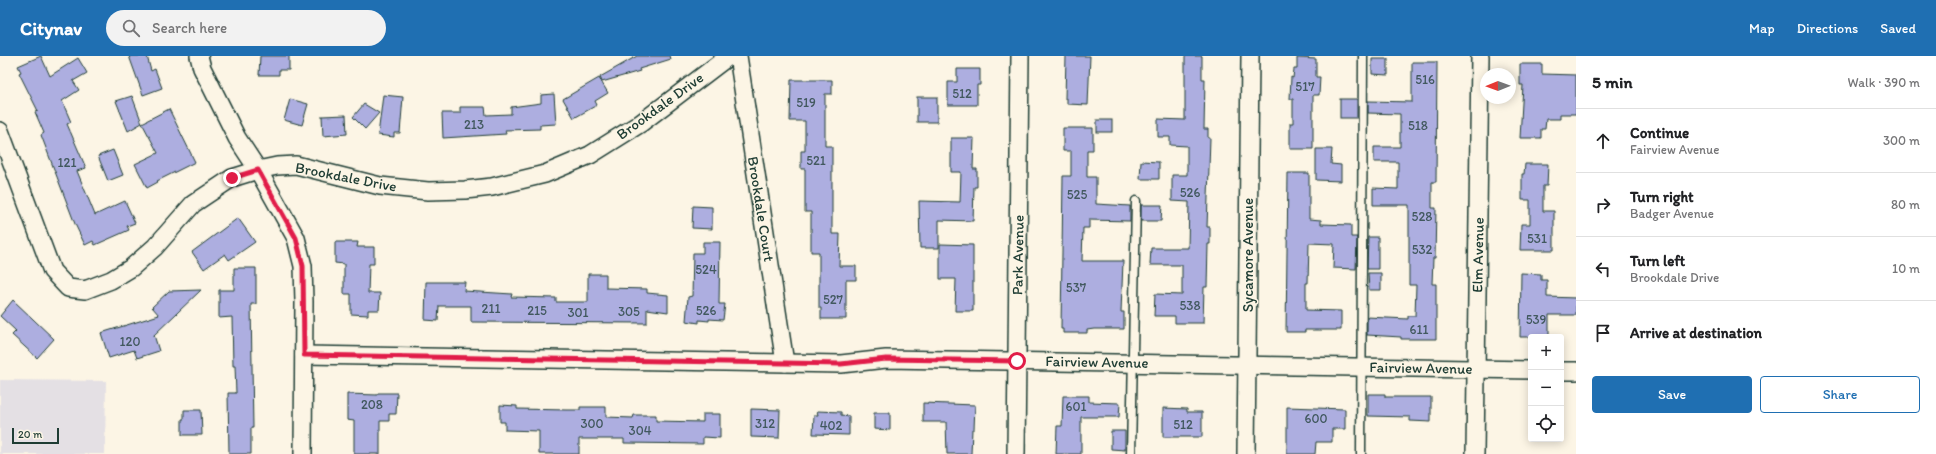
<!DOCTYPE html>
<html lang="en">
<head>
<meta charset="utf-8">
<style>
  body { margin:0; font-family:Itim,sans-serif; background:#f2f2f2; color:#202124 }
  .controls { position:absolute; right:12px; bottom:12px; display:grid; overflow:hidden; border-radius:4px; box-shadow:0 2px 10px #0003 }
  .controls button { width:36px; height:36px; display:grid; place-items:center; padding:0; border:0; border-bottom:1px solid #e0e0e0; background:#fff; color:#202124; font:20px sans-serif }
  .compass { position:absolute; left:1480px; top:12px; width:36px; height:36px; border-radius:50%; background:#fff; box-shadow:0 2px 10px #0003; rotate:269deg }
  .scale { position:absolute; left:12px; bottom:10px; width:47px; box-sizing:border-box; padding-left:4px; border:2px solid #1f3d34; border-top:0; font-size:11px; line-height:14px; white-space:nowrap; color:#1f3d34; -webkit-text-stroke:3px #fcf5e5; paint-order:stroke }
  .stop { position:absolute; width:12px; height:12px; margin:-9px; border:3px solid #e11d48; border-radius:50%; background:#fff }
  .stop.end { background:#e11d48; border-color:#fff; box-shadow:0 1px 4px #0008 }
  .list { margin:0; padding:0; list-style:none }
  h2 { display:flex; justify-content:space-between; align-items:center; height:52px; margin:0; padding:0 16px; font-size:17px }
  h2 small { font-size:13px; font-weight:400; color:#757577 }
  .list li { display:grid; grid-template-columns:26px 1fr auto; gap:12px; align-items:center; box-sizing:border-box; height:64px; padding:0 16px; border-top:1px solid #e0e0e0 }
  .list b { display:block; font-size:15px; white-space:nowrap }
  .list p { margin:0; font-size:13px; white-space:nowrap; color:#757577 }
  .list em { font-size:13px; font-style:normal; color:#757577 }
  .actions { display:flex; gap:8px; padding:12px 16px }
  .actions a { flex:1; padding:9px 0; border:1px solid #1f6fb2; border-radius:4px; text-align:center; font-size:14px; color:#1f6fb2 }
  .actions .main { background:#1f6fb2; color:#fff }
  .icon { flex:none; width:22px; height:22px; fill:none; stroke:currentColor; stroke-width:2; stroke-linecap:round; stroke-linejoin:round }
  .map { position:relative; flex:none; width:1576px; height:398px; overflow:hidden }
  header { display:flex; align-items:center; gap:24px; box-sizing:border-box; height:56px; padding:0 20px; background:#1f6fb2; color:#fff }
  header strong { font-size:19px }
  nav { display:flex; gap:22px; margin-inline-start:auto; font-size:14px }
  .search { width:280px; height:36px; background:#f2f2f2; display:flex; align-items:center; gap:10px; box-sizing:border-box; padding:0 14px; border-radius:22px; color:#757577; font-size:15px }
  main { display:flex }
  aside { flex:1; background:#fff }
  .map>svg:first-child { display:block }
  .built { fill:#e4e0e4 }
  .building { fill:#adaee0; stroke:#1f3d34 }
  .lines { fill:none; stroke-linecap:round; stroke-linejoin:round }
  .lane-casing { stroke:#1f3d34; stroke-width:11 }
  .street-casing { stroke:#1f3d34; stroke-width:20 }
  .lane { stroke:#fcf5e5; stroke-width:8 }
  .street { stroke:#fcf5e5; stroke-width:17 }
  .route { stroke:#e11d48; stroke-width:5 }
  .labels { text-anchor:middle; stroke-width:3; stroke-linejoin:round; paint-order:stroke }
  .number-label { font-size:13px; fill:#42595f }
  .street-label { font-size:15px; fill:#1f3d34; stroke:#fcf5e5 }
</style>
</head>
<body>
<header>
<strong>Citynav</strong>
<div class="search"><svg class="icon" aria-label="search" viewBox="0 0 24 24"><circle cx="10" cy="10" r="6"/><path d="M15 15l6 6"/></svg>Search here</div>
<nav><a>Map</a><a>Directions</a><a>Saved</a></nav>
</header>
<main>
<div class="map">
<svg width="1576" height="398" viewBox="0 0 1576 398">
  <rect width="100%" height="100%" fill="#fcf5e5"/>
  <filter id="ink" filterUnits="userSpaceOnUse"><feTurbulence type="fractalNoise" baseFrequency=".025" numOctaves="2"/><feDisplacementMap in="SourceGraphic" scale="8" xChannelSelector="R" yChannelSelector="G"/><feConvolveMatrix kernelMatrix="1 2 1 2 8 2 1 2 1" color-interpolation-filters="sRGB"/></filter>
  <g filter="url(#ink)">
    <polygon class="built" points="0,324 106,325 105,398 0,398"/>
    <g class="building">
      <polygon points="41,0 50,20 78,2 87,17 73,25 79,34 62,45 71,66 67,68 86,112 77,115 95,159 125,145 135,167 127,170 129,174 95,189 93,185 85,189 75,168 41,79 44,77 35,56 38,55 19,17 21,16 18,10"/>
      <polygon points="129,0 147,0 151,15 155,13 162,32 143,39"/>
      <polygon points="260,0 289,0 289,14 279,14 279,19 259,19"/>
      <polygon points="670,0 671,3 639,13 640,15 602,26 600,21 637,0"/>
      <polygon points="1066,0 1090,0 1088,49 1067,48 1067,43 1065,43"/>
      <polygon points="1185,0 1202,0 1202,23 1205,23 1204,73 1208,73 1208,82 1210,82 1207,171 1210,171 1210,188 1208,188 1207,231 1204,231 1203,267 1175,267 1175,260 1154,260 1155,238 1182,239 1182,209 1150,209 1151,192 1188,192 1189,146 1172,145 1172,119 1187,119 1187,90 1170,89 1170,81 1158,81 1158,63 1185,64"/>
      <polygon points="1297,2 1316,3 1316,21 1320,21 1319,39 1313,39 1313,93 1290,93 1290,67 1293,67 1293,43 1290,43 1291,21 1293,22 1294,13 1297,13"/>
      <polygon points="1372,3 1388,3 1388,19 1372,18"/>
      <polygon points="1412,6 1437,6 1436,126 1432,126 1432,152 1436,152 1435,202 1433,202 1432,228 1436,228 1436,283 1401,283 1401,281 1367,279 1367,261 1408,263 1408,260 1415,260 1416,229 1409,229 1409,149 1373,149 1373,132 1398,133 1398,106 1374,106 1374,91 1400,91 1400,58 1368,57 1368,45 1412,46"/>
      <polygon points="1520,8 1542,8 1542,18 1576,19 1576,58 1560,58 1560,63 1546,63 1545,73 1541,73 1541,82 1520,82 1523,29 1520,29"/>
      <polygon points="957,13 980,13 980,29 977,29 977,49 948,49 948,26 957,26"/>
      <polygon points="599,22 608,37 595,45 597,49 574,62 563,43"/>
      <polygon points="791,24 832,24 832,38 825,38 825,90 832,90 832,178 840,178 839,210 856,210 856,224 846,224 846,263 821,263 821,252 819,252 819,196 811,196 811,156 805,156 805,113 801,113 801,95 805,95 805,65 790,65"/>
      <polygon points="554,38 556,68 540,69 540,73 505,74 506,78 443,82 442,57 460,57 460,51 485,51 486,59 511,58 511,51 541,47 541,39"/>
      <polygon points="383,39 403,41 400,77 394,77 394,81 378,79"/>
      <polygon points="132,40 142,67 169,53 195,106 157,125 158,126 147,132 135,108 158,97 142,67 128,75 116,45"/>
      <rect x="917" y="41" width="20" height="25"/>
      <polygon points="290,43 308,48 302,69 284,64"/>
      <rect x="1340" y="43" width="17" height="19"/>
      <polygon points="364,48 379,57 365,73 353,61"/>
      <polygon points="346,59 347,78 323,80 322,60"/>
      <rect x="1097" y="64" width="15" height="12"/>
      <polygon points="1063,72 1093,72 1093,94 1087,94 1087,121 1096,121 1096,148 1130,150 1130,165 1089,164 1089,172 1083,172 1082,205 1123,205 1121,256 1124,256 1124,273 1094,273 1087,274 1087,277 1063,277 1063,273 1061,273 1063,120 1071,120 1071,95 1063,95"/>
      <polygon points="951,82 974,82 973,113 977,113 977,131 974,131 973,165 939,164 939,192 920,192 919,145 960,146 961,116 951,116"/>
      <polygon points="1316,93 1332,93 1331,108 1341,109 1341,125 1316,124"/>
      <polygon points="113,94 123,119 108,125 98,100"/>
      <polygon points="1141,105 1159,106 1159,123 1140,123"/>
      <polygon points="1525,108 1548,108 1547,130 1543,130 1543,155 1554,155 1554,194 1520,194 1521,168 1530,168 1530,144 1522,144 1522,118 1524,118"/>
      <polygon points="1288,117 1309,117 1309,163 1321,164 1321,168 1351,169 1351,181 1357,181 1356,213 1333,212 1334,188 1309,187 1308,227 1306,227 1306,254 1341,255 1341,274 1305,274 1305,276 1286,276"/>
      <polygon points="1141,149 1162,149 1161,165 1141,165"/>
      <polygon points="693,150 712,151 712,173 692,172"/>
      <polygon points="238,162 255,186 229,204 225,198 204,213 192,196"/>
      <polygon points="1368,181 1378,181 1378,213 1367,213"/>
      <polygon points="335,186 358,186 357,191 374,191 374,208 369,208 368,237 380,237 379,254 368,254 368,259 351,258 351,238 344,238 344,208 335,207"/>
      <polygon points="703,186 720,186 719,248 725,248 723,264 709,263 709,265 699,264 699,267 686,265 688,241 692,240 693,197 703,197"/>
      <polygon points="940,188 973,189 973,255 955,255 956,223 940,223"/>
      <polygon points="234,212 256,212 256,248 251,248 253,372 251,372 251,398 229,398 228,337 236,337 235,310 233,310 232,261 219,262 219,234 234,234"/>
      <polygon points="1368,217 1381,217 1381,234 1369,234"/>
      <polygon points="1521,217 1541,218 1541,224 1547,224 1547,241 1576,242 1576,259 1549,259 1549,281 1520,281"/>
      <polygon points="588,218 606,218 606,232 647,233 647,237 668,239 668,256 647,253 647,267 471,266 471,250 439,250 438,265 425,264 426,226 465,226 464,235 512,238 511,241 556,242 556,246 588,246"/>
      <polygon points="201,234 154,279 159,295 137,302 134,294 109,302 101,277 159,259 152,251 169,235"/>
      <polygon points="13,244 54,283 37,302 12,279 16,275 0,260"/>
      <polygon points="378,337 397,337 396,358 389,358 389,365 380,365 380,398 354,398 354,365 347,364 347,338 377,339"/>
      <polygon points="1368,338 1385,338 1385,341 1431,341 1431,366 1410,365 1410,361 1368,360"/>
      <polygon points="1063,340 1089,340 1089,346 1120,347 1119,361 1081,361 1081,398 1056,398 1057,370 1062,370"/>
      <polygon points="923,347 975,349 974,373 972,373 971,398 947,398 946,366 923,366"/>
      <polygon points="500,349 517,350 517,353 566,354 580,354 580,351 606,351 606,361 633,362 634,359 656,359 656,365 703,366 703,358 720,358 720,382 703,381 703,388 624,387 624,383 579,383 579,398 539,398 539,375 505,374 505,366 500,366"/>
      <polygon points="1287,351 1345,353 1345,373 1332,373 1332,386 1316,386 1315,398 1287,398"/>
      <polygon points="1163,352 1187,353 1187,356 1202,356 1202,381 1163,381"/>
      <polygon points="751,353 780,354 779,382 751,381"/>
      <polygon points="184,354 201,354 202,379 182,379 182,363 184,363"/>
      <polygon points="817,355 841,356 841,359 849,360 849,379 813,378 814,359 818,359"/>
      <polygon points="874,357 890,357 890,374 874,373"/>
      <polygon points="1111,375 1125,375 1125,394 1111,393"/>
    </g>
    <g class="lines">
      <defs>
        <g id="lane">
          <polyline points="1131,398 1136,145"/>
          <polyline points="1361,398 1363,0"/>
        </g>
        <g id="street">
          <polyline points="199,0 202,12 237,82 258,114 296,182 303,210 304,246 303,398"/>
          <polyline points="738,0 785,307"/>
          <polyline points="0,75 52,215 68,232 85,234 111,224 131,212 155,191 193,148 232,122 258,114 277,110 296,109 380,130 428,135 465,134 492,131 545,118 590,99 641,67 729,0"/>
          <polyline points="304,299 841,308 886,303 1531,314"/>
          <polyline points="1561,315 1576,315"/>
          <polyline points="1016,398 1020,0"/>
          <polyline points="1246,398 1250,0"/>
          <polyline points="1475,398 1480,0"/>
        </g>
      </defs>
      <use href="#lane" class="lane-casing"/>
      <use href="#street" class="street-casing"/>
      <use href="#lane" class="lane"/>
      <use href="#street" class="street"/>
    </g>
  </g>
  <g class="lines" filter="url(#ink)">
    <polyline class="route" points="232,122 258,114 296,182 303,210 304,299 841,308 886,303 1017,305"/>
  </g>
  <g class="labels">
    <g class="number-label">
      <text x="1425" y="28">516</text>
      <text x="1305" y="35">517</text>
      <text x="962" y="42">512</text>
      <text x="806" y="51">519</text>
      <text x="474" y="73">213</text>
      <text x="1418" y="74">518</text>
      <text x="816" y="109">521</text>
      <text x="67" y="111">121</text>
      <text x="1190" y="141">526</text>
      <text x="1077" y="143">525</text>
      <text x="1422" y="165">528</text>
      <text x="1537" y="187">531</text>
      <text x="1422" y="198">532</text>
      <text x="706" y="218">524</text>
      <text x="1076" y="236">537</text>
      <text x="833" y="248">527</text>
      <text x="1190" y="254">538</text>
      <text x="491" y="257">211</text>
      <text x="537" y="259">215</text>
      <text x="706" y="259">526</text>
      <text x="629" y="260">305</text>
      <text x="578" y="261">301</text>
      <text x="1536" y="268">539</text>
      <text x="1419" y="278">611</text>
      <text x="130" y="290">120</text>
      <text x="372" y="353">208</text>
      <text x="1076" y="355">601</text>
      <text x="1316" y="367">600</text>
      <text x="592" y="372">300</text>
      <text x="765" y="372">312</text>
      <text x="1183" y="373">512</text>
      <text x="831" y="374">402</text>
      <text x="640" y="379">304</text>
    </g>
    <g class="street-label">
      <text transform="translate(660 50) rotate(-36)" y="5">Brookdale Drive</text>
      <text transform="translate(346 121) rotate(11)" y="5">Brookdale Drive</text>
      <text transform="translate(761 153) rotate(81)" y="5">Brookdale Court</text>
      <text transform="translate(1018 199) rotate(-89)" y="5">Park Avenue</text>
      <text transform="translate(1248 199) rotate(-90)" y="5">Sycamore Avenue</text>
      <text transform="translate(1478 199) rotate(-89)" y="5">Elm Avenue</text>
      <text transform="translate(1097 306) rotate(1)" y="5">Fairview Avenue</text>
      <text transform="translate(1421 312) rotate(1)" y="5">Fairview Avenue</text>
    </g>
  </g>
</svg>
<div class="controls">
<button>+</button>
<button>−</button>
<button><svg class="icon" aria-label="locate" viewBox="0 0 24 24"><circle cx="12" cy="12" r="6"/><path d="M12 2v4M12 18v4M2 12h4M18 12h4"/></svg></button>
</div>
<svg class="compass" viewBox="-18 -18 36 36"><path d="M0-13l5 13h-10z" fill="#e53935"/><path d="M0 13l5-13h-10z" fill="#757577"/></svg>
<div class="scale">20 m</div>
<div class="stop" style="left:1017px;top:305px"></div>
<div class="stop end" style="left:232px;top:122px"></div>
</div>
<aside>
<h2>5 min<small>Walk · 390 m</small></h2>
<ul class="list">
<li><svg class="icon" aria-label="ahead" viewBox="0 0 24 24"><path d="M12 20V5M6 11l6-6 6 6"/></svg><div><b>Continue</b><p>Fairview Avenue</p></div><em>300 m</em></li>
<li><svg class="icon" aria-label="right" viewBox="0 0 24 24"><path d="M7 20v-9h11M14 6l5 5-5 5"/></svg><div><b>Turn right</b><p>Badger Avenue</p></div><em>80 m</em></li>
<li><svg class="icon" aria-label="left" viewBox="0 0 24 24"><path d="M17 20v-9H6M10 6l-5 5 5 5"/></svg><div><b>Turn left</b><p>Brookdale Drive</p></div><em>10 m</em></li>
<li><svg class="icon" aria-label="arrive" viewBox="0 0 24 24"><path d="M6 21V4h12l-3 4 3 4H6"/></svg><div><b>Arrive at destination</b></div></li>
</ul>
<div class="actions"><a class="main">Save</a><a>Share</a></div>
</aside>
</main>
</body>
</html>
